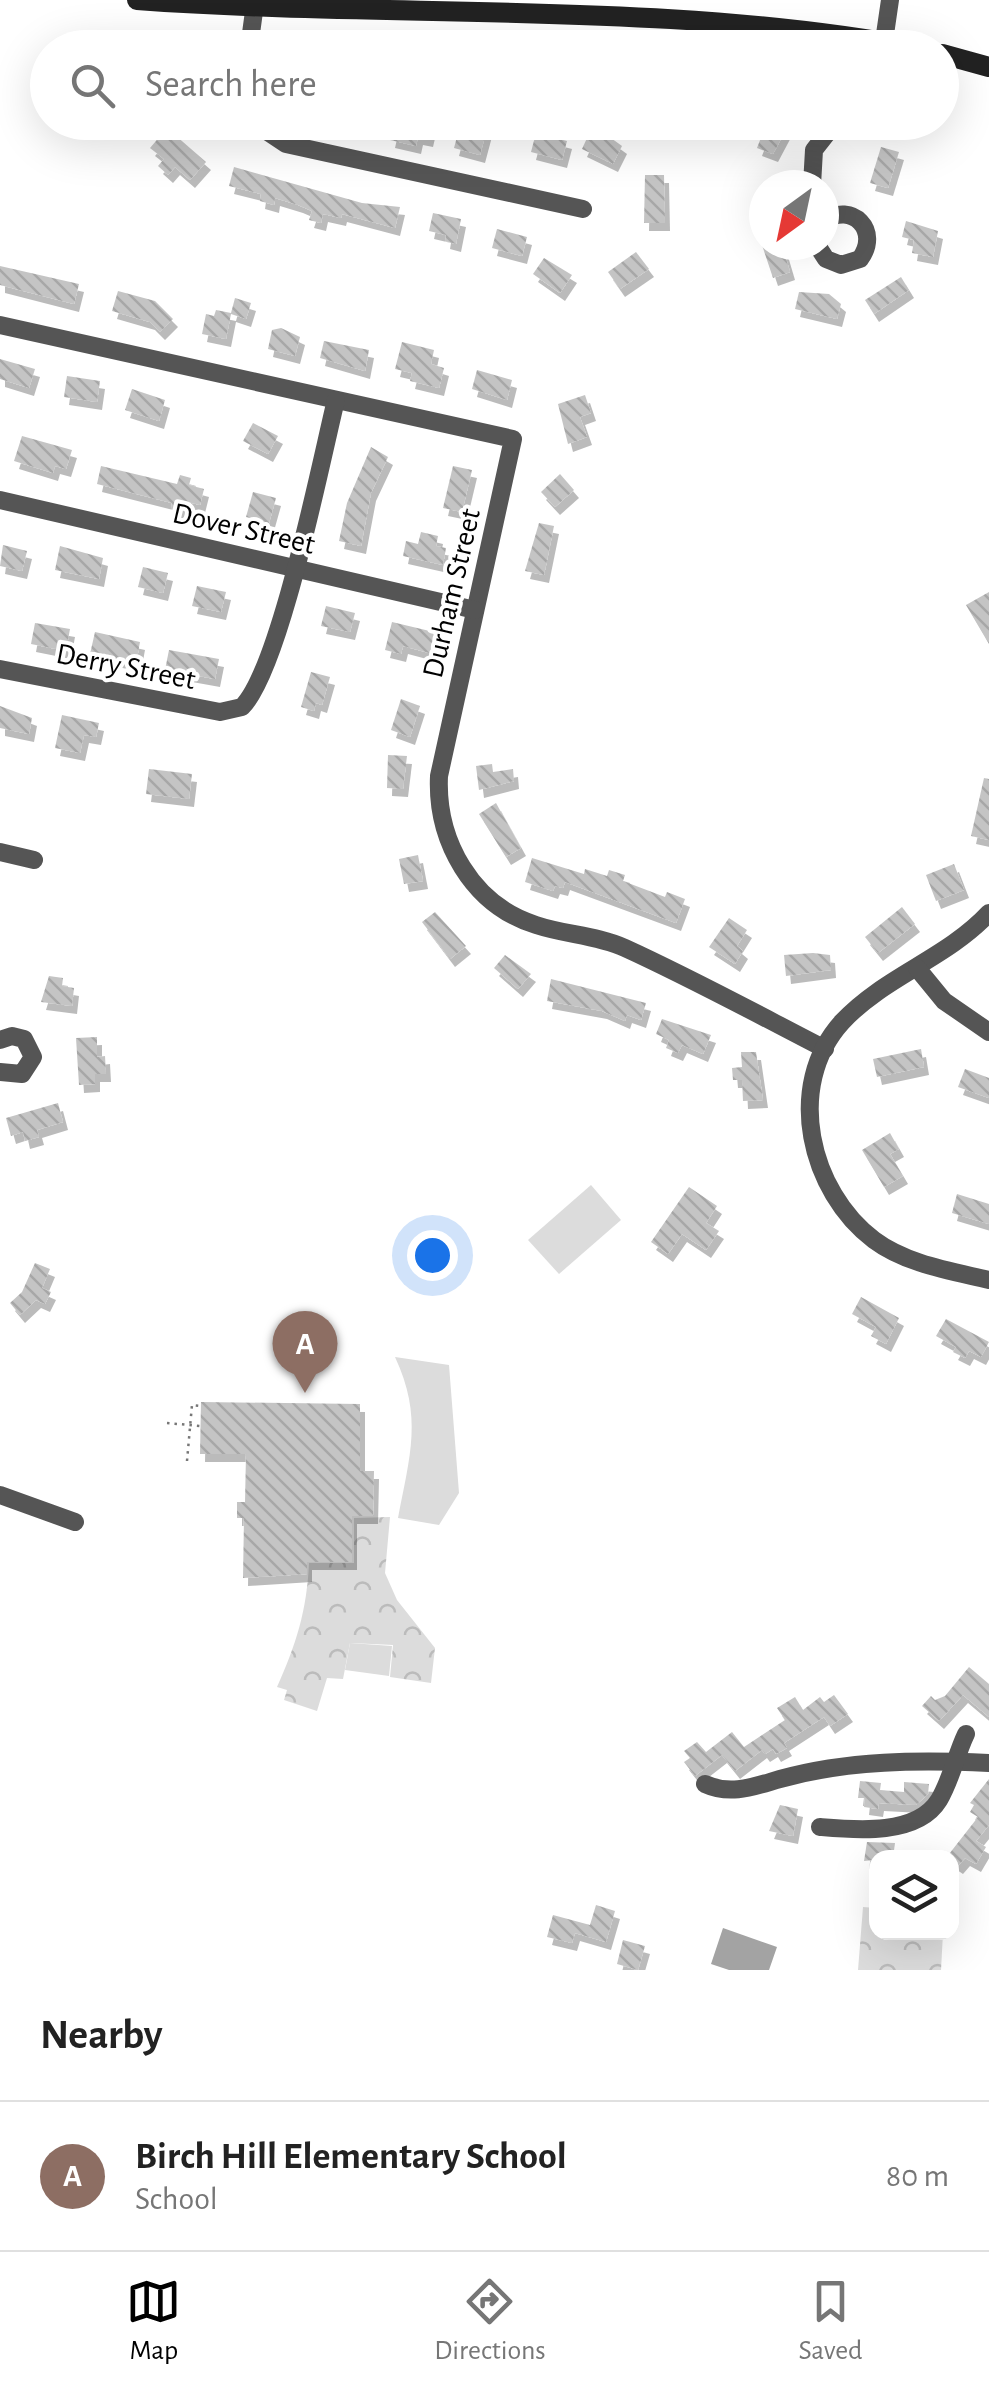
<!DOCTYPE html>
<html lang="en">
<head>
<meta charset="utf-8">
<style>
  body { margin:0; font-family:"Alegreya Sans",sans-serif; background:#f6f6f6; color:#222 }
  .controls { position:absolute; right:30px; bottom:30px; display:grid; overflow:hidden; border-radius:20px; box-shadow:0 10px 40px #0002 }
  .controls button { width:90px; height:90px; display:grid; place-items:center; padding:0; border:0; border-bottom:2px solid #e0e0e0; background:#fff; color:#222; font:50px sans-serif }
  .compass { position:absolute; left:749px; top:170px; width:90px; height:90px; border-radius:50%; background:#fff; box-shadow:0 10px 40px #0002; rotate:213deg }
  .you { position:absolute; left:432px; top:1255px; width:35px; height:35px; margin:-25px; border:8px solid #fff; border-radius:50%; background:#1a73e8; box-shadow:0 0 0 15px #1a73e833 }
  .badge { display:grid; place-items:center; width:65px; height:65px; border-radius:50%; background:#000; color:#fff; font-size:32px; font-weight:700 }
  .pin { position:absolute; translate:-50% -82px; filter:drop-shadow(0 2px 5px #0008) }
  .pin::after { content:''; position:absolute; top:52px; width:35px; height:30px; background:inherit; clip-path:polygon(0 0,100% 0,50% 100%) }
  .list { margin:0; padding:0; list-style:none }
  h2 { display:flex; justify-content:space-between; align-items:center; height:130px; margin:0; padding:0 40px; font-size:42px }
  h2 small { font-size:32px; font-weight:400; color:#767676 }
  .list li { display:grid; grid-template-columns:65px 1fr auto; gap:30px; align-items:center; box-sizing:border-box; height:150px; padding:0 40px; border-top:2px solid #e0e0e0 }
  .list b { display:block; font-size:38px; white-space:nowrap }
  .list p { margin:0; font-size:32px; white-space:nowrap; color:#767676 }
  .list em { font-size:32px; font-style:normal; color:#767676 }
  .icon { flex:none; width:55px; height:55px; fill:none; stroke:currentColor; stroke-width:2; stroke-linecap:round; stroke-linejoin:round }
  .map { position:relative; flex:none; width:989px; height:1970px; overflow:hidden }
  .search { position:absolute; background:#fff; box-shadow:0 10px 40px #0002; left:30px; right:30px; top:30px; height:110px; display:flex; align-items:center; gap:25px; box-sizing:border-box; padding:0 35px; border-radius:55px; color:#767676; font-size:38px }
  .sheet { height:280px; background:#fff }
  nav { display:flex; justify-content:space-around; align-items:center; box-sizing:border-box; height:140px; border-top:2px solid #e0e0e0; background:#fff; font-size:28px; color:#767676 }
  nav a { display:grid; justify-items:center; gap:5px }
  nav .on { color:#000 }
  .map>svg:first-child { display:block }
  .green { fill:#dcdcdc }
  .forest { fill:url(#forest-crowns) }
  .water { fill:#a3a3a3 }
  .building { fill:url(#building-back-hatch); filter:url(#shadow) }
  .lines { fill:none; stroke-linecap:round; stroke-linejoin:round }
  .path { stroke:#777; stroke-width:2.5; stroke-dasharray:2.5 5; stroke-linecap:butt }
  .street { stroke:#555; stroke-width:18 }
  .secondary { stroke:#222; stroke-width:20 }
  .labels { text-anchor:middle; stroke-width:8; stroke-linejoin:round; paint-order:stroke }
  .street-label { font-size:30px; fill:#000; stroke:#fff }
</style>
</head>
<body>
<div class="map">
<svg width="989" height="1970" viewBox="0 0 989 1970">
  <defs>
    <pattern id="forest-crowns" width="20" height="18" patternUnits="userSpaceOnUse" patternTransform="scale(2.5)"><rect width="20" height="18" fill="#dcdcdc"/><path d="M2 6a3 3 0 1 1 6 0M12 15a3 3 0 1 1 6 0" fill="none" stroke="#bbb"/></pattern>
    <pattern id="building-back-hatch" width="6" height="6" patternUnits="userSpaceOnUse" patternTransform="scale(2.5)"><rect width="6" height="6" fill="#c4c4c4"/><path d="M-1 5l2 2M0 0l6 6M5-1l2 2" fill="none" stroke="#a7a7a7"/></pattern>
    <filter id="shadow"><feDropShadow dx="5" dy="8" stdDeviation="0" flood-color="#0004"/></filter>
  </defs>
  <rect width="100%" height="100%" fill="#fff"/>
  <g class="green">
    <polygon points="591,1185 621,1220 559,1274 528,1240"/>
    <path d="M395,1357L449,1365L459,1493L439,1525L398,1518C410,1455 423,1417 395,1357Z"/>
    <polygon points="350,1643 392,1646 389,1676 345,1670"/>
  </g>
  <g class="forest">
    <path d="M390,1517L385,1573L397,1600L435,1648L431,1683L390,1677L393,1645L350,1643L343,1679L327,1678L317,1711L284,1700L287,1690L277,1687C296,1645 307,1610 309,1563H354V1518Z"/>
    <polygon points="863,1907 876,1908 876,1932 943,1933 941,1970 858,1970"/>
  </g>
  <polygon class="water" points="723,1928 777,1947 769,1970 729,1970 711,1964"/>
  <g class="building">
    <polygon points="394,122 432,122 428,139 418,137 416,146 390,140"/>
    <polygon points="461,122 488,125 480,155 454,148"/>
    <polygon points="767,122 790,122 773,154 757,148"/>
    <polygon points="593,125 622,146 613,164 582,149"/>
    <polygon points="167,128 206,162 190,180 175,167 168,175 158,166 164,159 150,148"/>
    <polygon points="536,133 567,141 562,160 531,152"/>
    <polygon points="881,147 899,152 888,188 870,183"/>
    <polygon points="234,167 362,203 400,207 395,228 342,214 341,218 323,214 321,223 309,220 312,211 298,205 275,198 274,205 260,201 261,194 229,186"/>
    <polygon points="645,175 664,175 665,223 644,223"/>
    <polygon points="433,213 461,219 456,244 445,241 446,235 429,231"/>
    <polygon points="906,221 938,231 933,257 912,253 914,240 902,237"/>
    <polygon points="497,229 527,237 522,256 492,248"/>
    <polygon points="762,245 782,245 790,272 773,278"/>
    <polygon points="636,252 649,269 620,289 608,272"/>
    <polygon points="544,258 572,275 560,293 533,274"/>
    <polygon points="0,266 79,284 74,304 0,285"/>
    <polygon points="901,277 909,290 874,314 865,300"/>
    <polygon points="118,291 155,301 173,319 160,332 150,322 112,311"/>
    <polygon points="799,292 829,294 841,304 837,319 795,309"/>
    <polygon points="235,298 251,303 246,319 231,314 226,339 202,334 206,314 214,316 216,310 231,313"/>
    <polygon points="281,328 300,337 295,356 268,349 272,330"/>
    <polygon points="324,341 369,350 365,371 320,358"/>
    <polygon points="402,342 434,350 431,364 444,368 439,388 410,381 412,373 395,369"/>
    <polygon points="0,359 35,369 29,388 0,379"/>
    <polygon points="477,370 512,380 507,400 472,389"/>
    <polygon points="67,376 100,381 97,402 64,397"/>
    <polygon points="132,389 165,400 159,421 125,410"/>
    <polygon points="585,395 591,413 580,417 587,437 568,444 558,404"/>
    <polygon points="253,423 278,436 268,454 243,441"/>
    <polygon points="22,436 72,450 66,469 55,466 53,473 14,461"/>
    <polygon points="371,447 388,457 371,493 361,546 339,541 347,503"/>
    <polygon points="101,466 177,484 180,475 191,478 189,485 204,489 200,505 184,501 181,511 171,509 172,503 97,484"/>
    <polygon points="453,466 472,470 462,512 443,508"/>
    <polygon points="560,474 574,490 555,507 541,492"/>
    <polygon points="253,492 276,498 269,523 246,517"/>
    <polygon points="539,523 554,526 544,575 525,571"/>
    <polygon points="421,532 438,536 436,546 446,548 443,565 403,556 406,541 418,544"/>
    <polygon points="3,545 27,551 22,571 0,566"/>
    <polygon points="60,546 103,558 99,579 55,570"/>
    <polygon points="143,567 168,573 163,593 138,587"/>
    <polygon points="197,586 226,592 221,612 192,606"/>
    <polygon points="989,592 989,644 966,605"/>
    <polygon points="326,606 355,613 350,632 321,626"/>
    <polygon points="392,622 438,633 433,654 403,646 401,654 385,650"/>
    <polygon points="35,623 70,629 66,651 31,644"/>
    <polygon points="95,632 140,642 136,664 90,654"/>
    <polygon points="169,650 219,659 215,679 165,670"/>
    <polygon points="311,672 330,677 322,705 316,703 314,711 301,707"/>
    <polygon points="401,699 420,706 410,737 391,730"/>
    <polygon points="0,706 32,718 29,734 0,728"/>
    <polygon points="62,715 99,723 96,737 84,735 80,753 55,748"/>
    <polygon points="388,755 407,756 403,789 387,788"/>
    <polygon points="492,764 493,772 513,769 514,781 479,790 476,766"/>
    <polygon points="149,769 192,774 189,799 146,794"/>
    <polygon points="984,778 989,779 989,840 971,836"/>
    <polygon points="496,803 521,848 506,857 479,814"/>
    <polygon points="418,855 423,881 404,884 399,859"/>
    <polygon points="532,858 584,874 585,869 607,876 609,870 625,875 623,881 665,897 667,892 685,899 676,923 565,882 563,888 555,886 553,891 525,882"/>
    <polygon points="954,864 964,890 936,901 926,875"/>
    <polygon points="902,907 915,924 878,953 865,937"/>
    <polygon points="435,912 466,946 450,959 422,922"/>
    <polygon points="729,918 747,930 737,946 743,951 735,964 709,947"/>
    <polygon points="813,953 830,955 831,970 786,976 784,955"/>
    <polygon points="505,955 531,974 518,989 494,968"/>
    <polygon points="49,976 63,978 62,986 74,988 72,1006 41,1002"/>
    <polygon points="551,979 646,1003 641,1020 627,1015 625,1021 602,1011 547,1001"/>
    <polygon points="662,1019 711,1035 703,1054 682,1045 678,1053 666,1048 669,1040 656,1034"/>
    <polygon points="97,1037 97,1057 105,1056 106,1074 95,1074 95,1084 79,1085 76,1038"/>
    <polygon points="921,1049 924,1067 877,1077 873,1059"/>
    <polygon points="741,1052 756,1052 763,1100 743,1101 742,1080 733,1080 732,1068 742,1067"/>
    <polygon points="965,1069 989,1078 989,1098 958,1087"/>
    <polygon points="58,1103 63,1122 37,1130 39,1137 25,1141 23,1132 11,1136 6,1118"/>
    <polygon points="890,1133 899,1149 890,1154 903,1176 884,1187 862,1150"/>
    <polygon points="689,1187 717,1206 706,1223 719,1231 706,1250 682,1234 668,1254 651,1242"/>
    <polygon points="957,1194 989,1204 989,1224 952,1213"/>
    <polygon points="35,1263 50,1269 42,1288 51,1292 45,1304 36,1300 20,1315 10,1303 22,1292"/>
    <polygon points="861,1297 899,1318 886,1344 871,1336 876,1327 852,1314"/>
    <polygon points="946,1319 989,1342 981,1357 969,1351 965,1358 953,1352 956,1347 936,1336"/>
    <polygon points="201,1402 360,1404 360,1471 374,1471 373,1516 352,1516 352,1562 307,1562 307,1574 243,1578 244,1518 237,1518 237,1502 245,1502 246,1454 200,1454"/>
    <polygon points="969,1667 989,1684 989,1717 963,1695 939,1721 922,1706 931,1696 935,1700 945,1696"/>
    <polygon points="834,1695 848,1714 830,1726 824,1717 784,1743 787,1748 776,1754 773,1749 765,1754 762,1750 735,1771 722,1755 695,1776 684,1762 690,1758 684,1751 697,1742 706,1752 732,1732 744,1747 785,1720 777,1708 795,1697 803,1710 820,1697 824,1702"/>
    <polygon points="989,1779 989,1825 976,1841 986,1847 976,1864 965,1858 958,1866 946,1858 978,1817 970,1812 974,1805 970,1803"/>
    <polygon points="860,1781 881,1783 880,1790 904,1792 904,1782 929,1784 928,1794 916,1805 879,1803 878,1809 864,1807 865,1798 858,1798"/>
    <polygon points="780,1805 798,1809 793,1836 769,1831"/>
    <polygon points="867,1842 895,1843 893,1858 864,1861"/>
    <polygon points="596,1905 615,1911 606,1942 575,1933 572,1943 547,1937 553,1915 590,1925"/>
    <polygon points="623,1940 645,1946 638,1970 617,1964"/>
  </g>
  <g class="lines">
    <g class="path">
      <polyline points="167,1423 200,1426"/>
      <polyline points="187,1461 192,1405 201,1406"/>
    </g>
    <g class="street">
      <polyline points="249,48 255,4"/>
      <polyline points="883,48 890,0"/>
      <polyline points="253,122 286,144 583,209"/>
      <polyline points="812,185 814,150 836,122"/>
      <path d="M817,245L826,259L841,265L860,259C881,231 852,201 824,221"/>
      <path d="M0,325L513,439L439,776C436,841 472,905 536,925C566,935 596,935 625,948C693,979 759,1015 825,1049"/>
      <polyline points="0,500 475,610"/>
      <path d="M0,669L220,712L242,707C280,669 321,461 336,400"/>
      <polyline points="0,852 34,860"/>
      <path d="M989,913C946,959 885,976 842,1022C784,1086 810,1192 874,1240C906,1264 951,1271 989,1280"/>
      <polyline points="917,968 944,1001 989,1032"/>
      <polyline points="0,1040 12,1036 24,1039 33,1057 22,1074 0,1072"/>
      <polyline points="0,1495 75,1522"/>
      <path d="M705,1784C731,1796 755,1786 780,1779C848,1760 919,1760 989,1763"/>
      <path d="M820,1827C855,1830 917,1836 939,1800C951,1780 956,1755 966,1734"/>
    </g>
    <g class="secondary">
      <path d="M137,0C397,19 663,0 918,48"/>
      <polyline points="942,54 989,67"/>
    </g>
  </g>
  <g class="labels">
    <g class="street-label">
      <text transform="translate(244 528) rotate(13)" y="10">Dover Street</text>
      <text transform="translate(451 593) rotate(-77)" y="10">Durham Street</text>
      <text transform="translate(126 666) rotate(11)" y="10">Derry Street</text>
    </g>
  </g>
</svg>
<div class="controls">
<button><svg class="icon" aria-label="layers" viewBox="0 0 24 24"><path d="M12 4l9 5-9 5-9-5zM3 14l9 5 9-5"/></svg></button>
</div>
<svg class="compass" viewBox="-18 -18 36 36"><path d="M0-13l5 13h-10z" fill="#e53935"/><path d="M0 13l5-13h-10z" fill="#767676"/></svg>
<div class="you"></div>
<div class="pin badge" style="left:305px;top:1393px;background:#8d6e63">A</div>
<div class="search"><svg class="icon" aria-label="search" viewBox="0 0 24 24"><circle cx="10" cy="10" r="6"/><path d="M15 15l6 6"/></svg>Search here</div>
</div>
<section class="sheet">
<h2>Nearby<small></small></h2>
<ul class="list">
<li><span class="badge" style="background:#8d6e63">A</span><div><b>Birch Hill Elementary School</b><p>School</p></div><em>80 m</em></li>
</ul>
</section>
<nav>
<a class="on"><svg class="icon" aria-label="map" viewBox="0 0 24 24"><path d="M3 6l6-2 6 2 6-2v14l-6 2-6-2-6 2zM9 4v14M15 6v14"/></svg>Map</a>
<a><svg class="icon" aria-label="directions" viewBox="0 0 24 24"><path d="M12 3l9 9-9 9-9-9zM9 14v-3h6M13 9l2 2-2 2"/></svg>Directions</a>
<a><svg class="icon" aria-label="saved" viewBox="0 0 24 24"><path d="M7 4h10v16l-5-4-5 4z"/></svg>Saved</a>
</nav>
</body>
</html>
